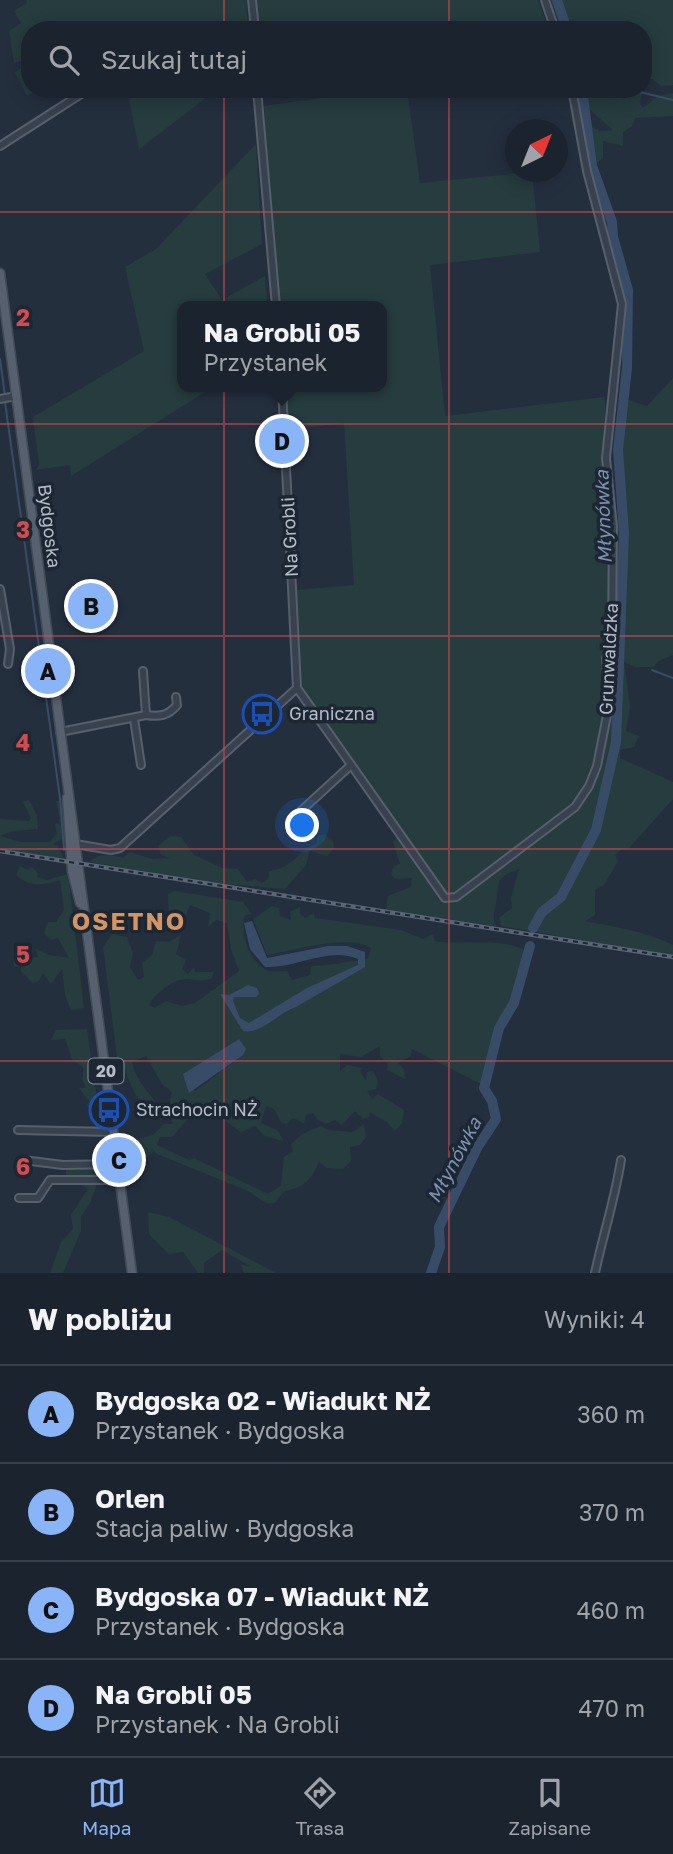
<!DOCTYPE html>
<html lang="pl">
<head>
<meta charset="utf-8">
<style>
  body { margin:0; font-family:"Golos Text",sans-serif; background:#242b36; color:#f1f3f6 }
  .compass { position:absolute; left:505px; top:119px; width:63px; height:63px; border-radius:50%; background:#1b232e; box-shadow:0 4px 18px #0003; rotate:43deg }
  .you { position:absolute; left:303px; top:826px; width:24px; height:24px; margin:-18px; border:5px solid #fff; border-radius:50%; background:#1a73e8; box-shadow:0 0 0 10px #1a73e833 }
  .badge { display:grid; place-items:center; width:46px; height:46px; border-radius:50%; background:#8ab4f8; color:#111; font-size:23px; font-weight:700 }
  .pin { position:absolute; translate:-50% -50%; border:4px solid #fff; box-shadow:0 2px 7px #0006 }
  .popup { position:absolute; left:177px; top:301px; width:210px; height:91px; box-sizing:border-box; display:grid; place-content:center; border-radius:14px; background:#1b232e; filter:drop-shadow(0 2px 5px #0005); font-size:23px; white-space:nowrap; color:#a0a4aa }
  .popup b { font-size:26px; color:#f1f3f6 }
  .popup::after { content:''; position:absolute; left:50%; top:100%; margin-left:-14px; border:14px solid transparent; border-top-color:#1b232e }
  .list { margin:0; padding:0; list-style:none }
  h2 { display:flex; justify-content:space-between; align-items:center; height:91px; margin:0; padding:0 28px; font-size:30px }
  h2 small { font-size:23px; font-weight:400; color:#a0a4aa }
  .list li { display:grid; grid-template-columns:46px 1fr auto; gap:21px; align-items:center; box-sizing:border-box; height:98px; padding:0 28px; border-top:2px solid #39404a }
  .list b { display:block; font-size:26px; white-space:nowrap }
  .list p { margin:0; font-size:23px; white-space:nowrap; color:#a0a4aa }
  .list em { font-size:23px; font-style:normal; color:#a0a4aa }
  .icon { flex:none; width:38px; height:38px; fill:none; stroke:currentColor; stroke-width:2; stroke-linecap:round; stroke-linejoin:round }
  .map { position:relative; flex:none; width:673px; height:1273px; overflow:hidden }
  .search { position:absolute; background:#1b232e; box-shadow:0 4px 18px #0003; left:21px; right:21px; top:21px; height:77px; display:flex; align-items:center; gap:18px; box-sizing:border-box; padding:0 24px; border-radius:28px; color:#a0a4aa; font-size:26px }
  .sheet { height:483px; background:#1b232e }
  nav { display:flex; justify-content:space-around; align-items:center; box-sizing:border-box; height:98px; border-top:2px solid #39404a; background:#1b232e; font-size:19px; color:#a0a4aa }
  nav a { display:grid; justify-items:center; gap:4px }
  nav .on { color:#8ab4f8 }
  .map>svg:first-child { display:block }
  .green { fill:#263c3f; fill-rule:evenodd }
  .water { fill:#394c67 }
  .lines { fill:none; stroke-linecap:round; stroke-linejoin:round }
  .stream { stroke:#394c67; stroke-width:2 }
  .river { stroke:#394c67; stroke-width:10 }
  .minor-casing { stroke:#565f6c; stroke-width:10 }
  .major-casing { stroke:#414a57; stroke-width:11 }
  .minor { stroke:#38414e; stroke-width:6 }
  .major { stroke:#56606e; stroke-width:8 }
  .rail-casing { stroke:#5a6575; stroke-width:4.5 }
  .rail { stroke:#1d2633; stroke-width:2; stroke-dasharray:5; stroke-linecap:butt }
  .grid { fill:none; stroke:#ce4d50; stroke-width:2; stroke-opacity:0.55 }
  .labels { text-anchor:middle; stroke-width:7; stroke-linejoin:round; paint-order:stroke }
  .shield { fill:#1d2633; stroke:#878f9c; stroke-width:2 }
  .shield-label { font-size:16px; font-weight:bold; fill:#b4bcc9 }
  .street-label { font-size:18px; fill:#b4bcc9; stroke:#1d2633 }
  .poi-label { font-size:18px; fill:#b4bcc9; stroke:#1d2633; text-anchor:start }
  .water-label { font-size:19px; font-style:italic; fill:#7c92b1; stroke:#1d2633 }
  .district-label { font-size:24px; font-weight:bold; letter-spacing:2px; fill:#d59563; stroke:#1d2633 }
  .grid-label { font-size:23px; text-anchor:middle; font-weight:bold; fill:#ce4d50; stroke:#1d2633; stroke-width:7; stroke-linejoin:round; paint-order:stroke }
</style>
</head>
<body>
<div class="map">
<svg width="673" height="1273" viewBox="0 0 673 1273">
  <rect width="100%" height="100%" fill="#242f3e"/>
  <g class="green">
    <polygon points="26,0 246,0 248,30 30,30 30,89 39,89 27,96 15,72 23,67 20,61 14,63 9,31 21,23 14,11 27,3"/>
    <polygon points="257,0 538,0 549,30 259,30"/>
    <polygon points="548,0 673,0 673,85 661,86 652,79 643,80 643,30 559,30"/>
    <polygon points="127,89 218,89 139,149"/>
    <path d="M386,89H407L420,183L532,172L540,252L430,265L445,416L605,397L607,526L619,518L615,444L619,397L647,406L673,378V655L658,661L654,667H635L624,662L630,707L626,731L639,736L634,747L620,750V758L673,782V799L629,848L622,849L615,855L618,861L604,885L595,890V915L585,921C615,927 645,931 673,945V956L501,926L499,918L512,908L511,898L519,869C494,878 500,881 496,904C494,914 492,916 496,926L386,910L388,896L411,887L412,878L395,879L391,874L394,866L400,864L393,842L398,835L425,864L301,686L297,590L354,585L344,423L285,430L282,387H382V306H277L264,106Z"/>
    <polygon points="578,89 595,89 616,97 620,93 624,99 631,89 643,89 640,103 643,108 658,96 673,93 673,116 635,118 632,126 623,132 623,146 603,141 603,158 594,165 585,124 601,131 613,130 580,101"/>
    <polygon points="256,144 262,244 205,274 222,300 265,276 267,306 182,306 182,387 213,387 71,476 70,465 36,470 39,464 33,417 144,351 125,267 156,249"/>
    <polygon points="29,800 37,816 38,829 13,831 0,836 20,842 50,842 57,833 55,825 57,823 61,825 56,801 63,801 67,847 62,839 53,844 58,846 64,859 0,849 0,819 29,821 31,818 23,802"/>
    <path d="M324,834L333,841L334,848L327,856L310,851L306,865L285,889L205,882L90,862C99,852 111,855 123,858L130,852L152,859L170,858L161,855L158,846L170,836L181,837L194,855L222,868L238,869L247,882L255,879L262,883L268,879L269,871C295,868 298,849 316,844L318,836Z"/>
    <path d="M20,866L28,870L32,867L38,873L37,877L47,880L68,874L84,1008L71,1010L65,995L62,969L51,984L43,973L39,981L33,983L21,971V966L14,967L13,959L38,957L36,949L49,955L69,958L58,938L51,940L44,933L48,922H56L64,910L60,880C43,885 30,888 16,875Z"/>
    <path d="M175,891L243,902L252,914L245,915C239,933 250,964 269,971C274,972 282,971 287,971L292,980L310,975L311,966C321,966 359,961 368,958L371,948C350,933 292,951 267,955L253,919L272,906L279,908L280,916L291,920L290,912L300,907V914L305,918L314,913L315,918L401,930L423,939L433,934L435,941C461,946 511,935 531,955C527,996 506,1011 495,1045L491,1043L481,1084L412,1049L411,1056L398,1063L404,1069L405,1079L387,1070L388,1064L380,1056V1046L361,1057L340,1054V1071L347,1065L362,1068L360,1071L366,1080L367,1072L373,1071L378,1081L376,1089L367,1091L372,1099L378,1094L404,1110L402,1123L395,1131L388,1123L370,1112L369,1117L363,1119L355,1111L342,1125L335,1120L326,1124L318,1120L313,1113L306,1115L304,1123L293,1118L286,1124L281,1122L274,1109L266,1106L261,1123L277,1130L284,1141L265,1136L255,1126L241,1132L201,1104L172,1137H160L157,1145L189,1160L194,1158L268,1194L281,1186L284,1157L293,1151L291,1144L302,1134L321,1126L328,1130L353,1132L364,1124L366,1137L360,1145L350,1147L351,1161L343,1169L327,1168L319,1162C311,1180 304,1188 284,1191L275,1203H266L248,1191L157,1154L151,1148L153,1152L135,1168L131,1160V1141L153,1135L164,1124H173L168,1111L172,1092L162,1084L146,1056L132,1062C136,1082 151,1094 162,1111L155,1116C137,1105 129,1081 122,1062L120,1067L123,1079L120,1081L103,947L112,934L127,937L133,953L130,967L138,980L144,977L142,963L152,955L156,941L169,942L181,935L176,954L186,960L182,969L188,974L194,967L195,972H214L212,978C200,983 197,979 185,979C173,979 154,995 149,1005L155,1008L166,1001L182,1006L195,1003L239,971L231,949L227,923L216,920L208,927L210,913L190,905L182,927L174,930L169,926L168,894ZM239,1039L243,1055L195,1091L184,1074Z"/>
    <polygon points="87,1029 101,1129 91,1119 95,1115 87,1105 89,1101 79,1088 86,1088 82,1079 84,1068 72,1059 65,1039 51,1040 56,1030"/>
    <polygon points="105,1160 107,1170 99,1178 91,1201 81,1217 81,1231 63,1273 50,1273 61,1242 73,1229 71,1215 88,1189 66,1176 66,1162"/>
    <polygon points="148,1212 169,1217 276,1273 244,1273 241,1265 250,1266 222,1250 204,1263 204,1273 198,1273 183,1252 169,1254 149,1234"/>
  </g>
  <g class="water">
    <path d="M252,921L267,958L328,946H347L365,952V967L296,1007C279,1012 261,1035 243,1031L220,994L229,995L248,985L257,988L259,994L256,997H234L233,1001L240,1018L249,1023L307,988L358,965V959C329,946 295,969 265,967L250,949L244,923Z"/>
    <polygon points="239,1039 246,1049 243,1055 189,1093 183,1074"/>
  </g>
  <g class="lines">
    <g class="stream">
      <polyline points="627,89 673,100"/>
      <polyline points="0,359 5,396"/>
      <polyline points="5,402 60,798 64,850"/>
      <polyline points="652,670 673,678"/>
    </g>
    <g class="river">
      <polyline points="557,0 567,30"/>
      <polyline points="533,928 542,912 561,897 596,830 616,742 624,533 618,450 627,368 628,290 613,237 612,222 592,166 582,89"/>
      <polyline points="431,1273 440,1247 439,1227 477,1148 496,1119 492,1101 484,1088 499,1028 514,1003 530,946"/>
    </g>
    <defs>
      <g id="minor">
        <polyline points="252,0 255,30"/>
        <polyline points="545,0 555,30"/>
        <polyline points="257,89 276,306"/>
        <polyline points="0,146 81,94"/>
        <polyline points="282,387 297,688"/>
        <polyline points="0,399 16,396"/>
        <polyline points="0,589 10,649 8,664"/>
        <polyline points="143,671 146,715"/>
        <polyline points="297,688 445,898 456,897 575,807 589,786 597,766 609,705 606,659 612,632 613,527 606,458 622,304 587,171 572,89"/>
        <polyline points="134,719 141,765"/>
        <path d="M60,732L146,715C159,717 168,716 177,705L176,697"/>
        <polyline points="290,821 351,765"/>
        <polyline points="75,844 111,850 120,848 297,688"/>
        <polyline points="18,1130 113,1132"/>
        <polyline points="23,1160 63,1165 118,1164"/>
        <polyline points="19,1198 38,1198 50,1180 120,1180"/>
        <path d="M595,1273C603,1235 615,1199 621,1160"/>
      </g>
      <g id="major">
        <polyline points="0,273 132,1273"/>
        <polyline points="67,798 72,871 80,903"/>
      </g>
    </defs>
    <use href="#minor" class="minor-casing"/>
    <use href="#major" class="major-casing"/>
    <use href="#minor" class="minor"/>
    <use href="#major" class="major"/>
    <defs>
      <polyline id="rail" points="0,851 673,957"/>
    </defs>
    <use href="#rail" class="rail-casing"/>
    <use href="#rail" class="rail"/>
  </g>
  <path class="grid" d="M224,0V30M449,0V30M224,89V1273M449,89V1273M0,212H673M0,424H673M0,636H673M0,849H673M0,1061H673"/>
  <defs>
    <symbol id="bus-ring" viewBox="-11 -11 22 22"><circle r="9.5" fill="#1d2633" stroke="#1a4fb4" stroke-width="1.5"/><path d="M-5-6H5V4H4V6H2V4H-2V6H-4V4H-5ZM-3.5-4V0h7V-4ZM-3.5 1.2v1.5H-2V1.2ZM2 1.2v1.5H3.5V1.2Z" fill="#1a4fb4"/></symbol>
  </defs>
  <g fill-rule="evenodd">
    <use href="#bus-ring" x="240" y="692" width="44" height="44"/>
    <use href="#bus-ring" x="87" y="1088" width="44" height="44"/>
  </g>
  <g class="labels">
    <rect class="shield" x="88.5" y="1058.5" width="35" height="25" rx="5"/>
    <g class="shield-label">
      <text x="106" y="1077">20</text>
    </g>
    <g class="street-label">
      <text transform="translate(49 526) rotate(83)" y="6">Bydgoska</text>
      <text transform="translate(290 537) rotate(-93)" y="6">Na Grobli</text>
      <text transform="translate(609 659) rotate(-87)" y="6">Grunwaldzka</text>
    </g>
    <g class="poi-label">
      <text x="289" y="720">Graniczna</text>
      <text x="136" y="1116">Strachocin NŻ</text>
    </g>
    <g class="water-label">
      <text transform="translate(603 517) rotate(-92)" y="7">Młynówka</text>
      <text transform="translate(454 1160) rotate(-62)" y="7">Młynówka</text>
    </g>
    <g class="district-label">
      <text x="129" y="930">OSETNO</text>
    </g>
  </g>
  <g class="grid-label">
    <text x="23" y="326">2</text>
    <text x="23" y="538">3</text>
    <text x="23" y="751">4</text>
    <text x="23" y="963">5</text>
    <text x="23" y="1175">6</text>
  </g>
</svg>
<svg class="compass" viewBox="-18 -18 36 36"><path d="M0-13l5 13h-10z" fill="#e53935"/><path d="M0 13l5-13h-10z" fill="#a0a4aa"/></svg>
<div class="you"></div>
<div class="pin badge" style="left:48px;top:671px">A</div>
<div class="pin badge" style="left:91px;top:606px">B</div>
<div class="pin badge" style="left:119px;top:1160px">C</div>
<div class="pin badge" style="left:282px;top:441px">D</div>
<div class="popup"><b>Na Grobli 05</b>Przystanek</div>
<div class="search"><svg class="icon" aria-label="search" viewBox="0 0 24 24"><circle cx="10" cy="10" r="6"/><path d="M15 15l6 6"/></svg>Szukaj tutaj</div>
</div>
<section class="sheet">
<h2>W pobliżu<small>Wyniki: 4</small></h2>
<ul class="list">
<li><span class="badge">A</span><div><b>Bydgoska 02 - Wiadukt NŻ</b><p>Przystanek · Bydgoska</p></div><em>360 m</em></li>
<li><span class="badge">B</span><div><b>Orlen</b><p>Stacja paliw · Bydgoska</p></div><em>370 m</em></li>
<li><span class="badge">C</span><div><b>Bydgoska 07 - Wiadukt NŻ</b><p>Przystanek · Bydgoska</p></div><em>460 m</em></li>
<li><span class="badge">D</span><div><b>Na Grobli 05</b><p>Przystanek · Na Grobli</p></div><em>470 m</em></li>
</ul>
</section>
<nav>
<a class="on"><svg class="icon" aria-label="map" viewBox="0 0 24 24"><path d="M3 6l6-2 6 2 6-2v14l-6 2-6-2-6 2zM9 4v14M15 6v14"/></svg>Mapa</a>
<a><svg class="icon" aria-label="directions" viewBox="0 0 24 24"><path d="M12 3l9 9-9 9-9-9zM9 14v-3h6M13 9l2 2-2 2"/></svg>Trasa</a>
<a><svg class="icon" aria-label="saved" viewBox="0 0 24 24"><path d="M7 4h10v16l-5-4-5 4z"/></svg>Zapisane</a>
</nav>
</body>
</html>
